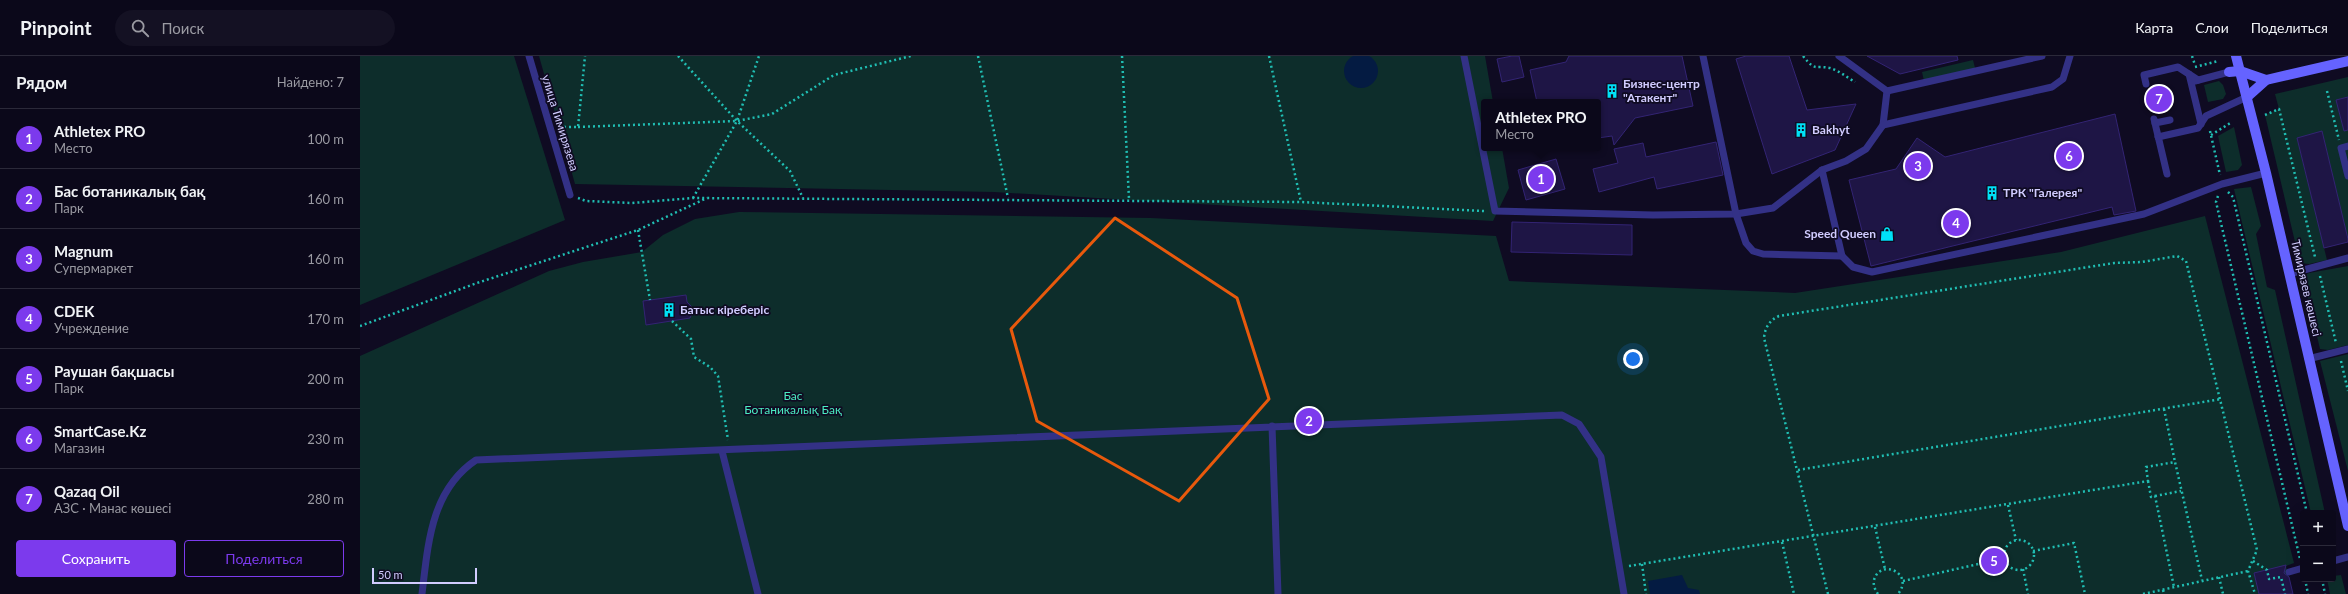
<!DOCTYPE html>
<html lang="ru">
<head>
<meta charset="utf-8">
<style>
  body { margin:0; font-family:Lato,sans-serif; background:#141123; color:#f1f3f6 }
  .controls { position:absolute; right:12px; bottom:12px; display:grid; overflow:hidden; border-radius:4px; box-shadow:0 4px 16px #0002 }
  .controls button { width:36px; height:36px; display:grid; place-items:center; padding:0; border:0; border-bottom:1px solid #2b2939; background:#0b081a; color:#f1f3f6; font:20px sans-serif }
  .scale { position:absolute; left:12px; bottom:10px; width:105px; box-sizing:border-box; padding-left:4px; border:2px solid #d1ccff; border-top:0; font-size:11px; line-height:14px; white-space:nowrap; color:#d1ccff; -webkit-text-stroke:3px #0f0b22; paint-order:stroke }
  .you { position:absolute; left:1273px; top:303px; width:14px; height:14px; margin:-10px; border:3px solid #fff; border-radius:50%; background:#1a73e8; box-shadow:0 0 0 6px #1a73e833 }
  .badge { display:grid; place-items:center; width:26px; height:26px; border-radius:50%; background:#7c3aed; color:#fff; font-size:13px; font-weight:700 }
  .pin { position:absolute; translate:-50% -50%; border:2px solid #fff; box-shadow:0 1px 4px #0006 }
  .popup { position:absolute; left:1121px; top:43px; width:120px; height:52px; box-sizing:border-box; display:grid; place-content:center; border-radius:4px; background:#0b081a; filter:drop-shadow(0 1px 3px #0005); font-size:13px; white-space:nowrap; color:#9a9aa2 }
  .popup b { font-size:15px; color:#f1f3f6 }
  .popup::after { content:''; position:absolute; left:50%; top:100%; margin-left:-8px; border:8px solid transparent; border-top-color:#0b081a }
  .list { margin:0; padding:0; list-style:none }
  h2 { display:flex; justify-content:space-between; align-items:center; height:52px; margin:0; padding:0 16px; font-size:17px }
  h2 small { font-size:13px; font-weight:400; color:#9a9aa2 }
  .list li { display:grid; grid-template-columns:26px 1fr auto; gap:12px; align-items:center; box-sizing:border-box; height:60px; padding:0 16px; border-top:1px solid #2b2939 }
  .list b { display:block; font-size:15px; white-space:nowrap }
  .list p { margin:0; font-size:13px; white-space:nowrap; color:#9a9aa2 }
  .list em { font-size:13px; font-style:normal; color:#9a9aa2 }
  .actions { display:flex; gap:8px; padding:12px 16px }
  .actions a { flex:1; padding:9px 0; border:1px solid #7c3aed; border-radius:4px; text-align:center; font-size:14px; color:#7c3aed }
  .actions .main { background:#7c3aed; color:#fff }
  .icon { flex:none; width:22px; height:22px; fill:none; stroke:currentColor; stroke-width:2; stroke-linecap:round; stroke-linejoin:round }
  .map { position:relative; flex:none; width:1988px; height:538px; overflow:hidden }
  header { display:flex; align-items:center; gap:24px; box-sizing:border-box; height:56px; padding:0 20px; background:#0b081a; border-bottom:1px solid #2b2939 }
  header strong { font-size:19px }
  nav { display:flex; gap:22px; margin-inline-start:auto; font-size:14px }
  .search { width:280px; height:36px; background:#141123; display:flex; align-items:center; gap:10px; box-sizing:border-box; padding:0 14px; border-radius:22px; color:#9a9aa2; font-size:15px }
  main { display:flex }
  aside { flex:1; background:#0b081a }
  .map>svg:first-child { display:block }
  .green { fill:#0d2d2b }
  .water { fill:#041b42 }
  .building { fill:#1e1545; stroke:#332474 }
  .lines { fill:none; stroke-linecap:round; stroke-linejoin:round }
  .path { stroke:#20beb3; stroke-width:2.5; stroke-dasharray:2 3; stroke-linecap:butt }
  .lane { stroke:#333186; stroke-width:7 }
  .secondary { stroke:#6563ff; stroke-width:10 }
  .marked { fill:none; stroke:#e8590c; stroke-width:3; stroke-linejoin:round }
  .labels { text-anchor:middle; stroke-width:3.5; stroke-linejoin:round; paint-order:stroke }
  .poi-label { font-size:12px; font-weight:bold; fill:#d1ccff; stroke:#0f0b22; text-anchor:start }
  .street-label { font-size:12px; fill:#d1ccff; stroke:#0f0b22 }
  .park-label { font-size:12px; fill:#4becc2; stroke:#0f0b22 }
</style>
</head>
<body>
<header>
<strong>Pinpoint</strong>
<div class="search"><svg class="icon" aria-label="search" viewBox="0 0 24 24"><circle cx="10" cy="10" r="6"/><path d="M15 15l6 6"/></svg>Поиск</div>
<nav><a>Карта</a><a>Слои</a><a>Поделиться</a></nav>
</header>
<main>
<aside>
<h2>Рядом<small>Найдено: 7</small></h2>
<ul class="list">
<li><span class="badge">1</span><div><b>Athletex PRO</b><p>Место</p></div><em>100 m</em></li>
<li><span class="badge">2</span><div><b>Бас ботаникалық бақ</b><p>Парк</p></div><em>160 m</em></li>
<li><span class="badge">3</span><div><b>Magnum</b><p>Супермаркет</p></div><em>160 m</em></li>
<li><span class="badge">4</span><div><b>CDEK</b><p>Учреждение</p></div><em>170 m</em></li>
<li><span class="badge">5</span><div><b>Раушан бақшасы</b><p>Парк</p></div><em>200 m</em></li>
<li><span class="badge">6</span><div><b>SmartCase.Kz</b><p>Магазин</p></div><em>230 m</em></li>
<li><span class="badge">7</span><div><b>Qazaq Oil</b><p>АЗС · Манас көшесі</p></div><em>280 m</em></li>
</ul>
<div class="actions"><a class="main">Сохранить</a><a>Поделиться</a></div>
</aside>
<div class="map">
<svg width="1988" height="538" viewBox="0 0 1988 538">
  <rect width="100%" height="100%" fill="#0f0b22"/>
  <g class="green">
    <polygon points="0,0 154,0 205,164 0,249"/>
    <polygon points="179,0 1125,0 1133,46 1124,46 1124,92 1142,92 1149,132 1133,165 634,136 215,128"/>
    <polygon points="1613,4 1615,12 1564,25 1562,16"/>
    <polygon points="1988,21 1988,41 1976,44 1983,70 1988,69 1988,183 1962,76 1937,82 1967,204 1949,208 1940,207 1905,59 1919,53 1915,38"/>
    <polygon points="1859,25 1863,29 1866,38 1863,43 1848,46 1844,29"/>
    <polygon points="1874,71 1882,109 1878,114 1866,116 1858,80"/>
    <polygon points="1891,131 1901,170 1896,178 1907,231 1915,234 1965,457 1951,457 1874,133"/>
    <polygon points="379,156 791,162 1136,180 1149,225 1435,237 1701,196 1845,160 1934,507 1926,510 1933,538 0,538 0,300 189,215 223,206 282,196 303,179 335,163"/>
    <polygon points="1988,210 1988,289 1968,294 1960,293 1943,220 1949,217"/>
    <polygon points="1988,298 1988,415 1960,305"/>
    <polygon points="1981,519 1986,538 1970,538 1967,523 1973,523 1973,520"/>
  </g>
  <g class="water">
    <circle cx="1001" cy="15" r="17"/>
    <polygon points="1322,519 1328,532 1339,534 1340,538 1290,538 1288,525"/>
  </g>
  <g class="building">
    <polygon points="1152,0 1159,0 1164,21 1142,26 1137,3"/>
    <polygon points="1209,0 1322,0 1333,50 1275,62 1254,89 1252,80 1238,82 1238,46 1177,46 1170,14 1206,6"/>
    <polygon points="1386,0 1429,0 1447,54 1496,48 1475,94 1412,118 1376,3"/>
    <polygon points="1507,0 1597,0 1598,4 1540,18"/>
    <polygon points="1988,41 1988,74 1984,75 1976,44"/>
    <polygon points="1755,58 1776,155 1754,159 1752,151 1511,210 1489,124 1536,113 1557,82 1585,101"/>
    <polygon points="1962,75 1988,183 1988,186 1964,192 1937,82"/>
    <polygon points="1356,86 1363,119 1297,133 1294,121 1239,136 1233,113 1258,107 1254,93 1283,87 1286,101"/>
    <polygon points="1196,103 1205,133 1166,144 1158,114"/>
    <polygon points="1152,166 1272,169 1272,199 1151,196"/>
    <polygon points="326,239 327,246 334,253 330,262 286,269 283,245"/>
    <polygon points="1926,509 1924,517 1929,521 1933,538 1899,538 1894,517"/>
  </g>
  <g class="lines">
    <g class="path">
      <polyline points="318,0 377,65 430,115 443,142"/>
      <polyline points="618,0 648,142"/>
      <polyline points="762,0 769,143"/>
      <polyline points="909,0 941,146"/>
      <path d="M1443,0C1456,16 1454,9 1470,12C1478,14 1488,22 1495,26"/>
      <polyline points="1832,0 1835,9"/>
      <polyline points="1835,11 1858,5"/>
      <polyline points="1967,35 1979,84"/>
      <polyline points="1905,59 1919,53 1955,201"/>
      <polyline points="199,71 218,71 225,0"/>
      <polyline points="218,71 377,65 412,58 474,19 551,0"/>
      <polyline points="1850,75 1860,119"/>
      <polyline points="1851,79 1872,66"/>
      <polyline points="1868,136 1873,141 1947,457"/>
      <polyline points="1858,140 1856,146 1940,503"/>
      <polyline points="218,142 226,145 272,147 333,142 941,146 1124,155"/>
      <polyline points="333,142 377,65 399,0"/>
      <polyline points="278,174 290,244"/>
      <polyline points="1960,220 1976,287"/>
      <polyline points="312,265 331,283 334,301 350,311 358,320 368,384"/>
      <polyline points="0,270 117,227 278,174 347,142"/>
      <polyline points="1981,305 1988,335"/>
      <polyline points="1804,353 1815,406"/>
      <polyline points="1438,414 1861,343"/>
      <polyline points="1788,425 1791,441 1795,440 1814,531"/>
      <polyline points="1795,440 1821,435"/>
      <polyline points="1648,449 1656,484"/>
      <polyline points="1515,471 1525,513"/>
      <circle cx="1659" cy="499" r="15"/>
      <polyline points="1422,486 1434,538"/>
      <polyline points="1673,495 1714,487 1725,538"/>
      <polyline points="1893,505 1907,514 1909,523 1921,521 1925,538"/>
      <polyline points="1282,508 1286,538"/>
      <polyline points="1269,510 1788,425 1786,411 1815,406 1842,524"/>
      <polyline points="1663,513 1668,538"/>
      <polyline points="1859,521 1863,538"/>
      <polyline points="1945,523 1948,538"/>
      <polyline points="1962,523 1965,538"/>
      <polyline points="1543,525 1645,502"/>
      <polyline points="1803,534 1804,538"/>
      <path d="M1468,538L1404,282C1405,271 1410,264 1419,260L1754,207L1782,206L1817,200L1826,205L1897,494L1888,515L1895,538"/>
      <path d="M1518,538C1515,534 1513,529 1514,524C1520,502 1555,517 1538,538"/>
      <polyline points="1783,538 1888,515"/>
    </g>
    <g class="lane">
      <polyline points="169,0 210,139"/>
      <polyline points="1104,0 1135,155 1293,159 1376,158 1413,152 1462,114 1486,105 1506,93 1523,69 1527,35"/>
      <polyline points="1343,0 1376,158 1386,187 1393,195 1403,198 1482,200"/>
      <polyline points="1479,0 1527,35 1682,0"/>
      <polyline points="1829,18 1841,68"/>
      <polyline points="1835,25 1869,16"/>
      <polyline points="1786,28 1784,19 1818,11 1838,24"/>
      <polyline points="1794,63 1807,118"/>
      <polyline points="1795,67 1810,64"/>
      <polyline points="1523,69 1692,31 1703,23 1710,0"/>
      <polyline points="1798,81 1838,72 1846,60 1887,41"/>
      <polyline points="1988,90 1981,92 1988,120"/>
      <polyline points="1462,114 1482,200 1493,211 1512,216 1784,158 1862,128 1906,117"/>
      <polyline points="1929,218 1988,202"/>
      <polyline points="1948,303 1988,293"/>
      <polyline points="912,370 918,538"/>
      <polyline points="362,395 398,538"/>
      <polyline points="1973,505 1988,501"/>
      <polyline points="1929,516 1943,512"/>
      <path d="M62,538C68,488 71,434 116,404L1202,359L1219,368L1241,401L1264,538"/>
    </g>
    <g class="secondary">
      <polyline points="1876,0 1906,117 1988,470"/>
      <polyline points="1869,16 1880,15 1906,24"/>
      <polyline points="1887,41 1906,24 1988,5"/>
    </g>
  </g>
  <path class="marked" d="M755,162L877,242L909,343L819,445L677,365L651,273Z"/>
  <defs>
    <symbol id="building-bare" viewBox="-9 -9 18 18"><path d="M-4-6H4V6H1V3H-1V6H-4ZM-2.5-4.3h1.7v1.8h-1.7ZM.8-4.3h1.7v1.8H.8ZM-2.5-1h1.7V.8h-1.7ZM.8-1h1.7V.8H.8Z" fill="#00e1f7" stroke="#0f0b22" stroke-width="2.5" paint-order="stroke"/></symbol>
    <symbol id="shop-bare" viewBox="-9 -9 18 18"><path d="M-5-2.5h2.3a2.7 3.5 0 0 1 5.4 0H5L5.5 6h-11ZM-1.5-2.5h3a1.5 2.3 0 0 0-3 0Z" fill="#00e1f7" stroke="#0f0b22" stroke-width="2.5" paint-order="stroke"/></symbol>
  </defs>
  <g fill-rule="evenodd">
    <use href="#building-bare" x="1242" y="25" width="20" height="20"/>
    <use href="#building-bare" x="1431" y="64" width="20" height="20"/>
    <use href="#building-bare" x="1622" y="127" width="20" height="20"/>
    <use href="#shop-bare" x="1517" y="168" width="20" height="20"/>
    <use href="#building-bare" x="299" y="244" width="20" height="20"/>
  </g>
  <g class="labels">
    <g class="poi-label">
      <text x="1263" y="32">Бизнес-центр<tspan x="1263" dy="14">"Атакент"</tspan></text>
      <text x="1452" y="78">Bakhyt</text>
      <text x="1643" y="141">ТРК "Галерея"</text>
      <text x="1516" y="182" text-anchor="end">Speed Queen</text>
      <text x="320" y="258">Батыс кіреберіс</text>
    </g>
    <g class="street-label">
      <text transform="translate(200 67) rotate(73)" y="4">улица Тимирязева</text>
      <text transform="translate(1946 232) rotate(77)" y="4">Тимирязев көшесі</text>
    </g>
    <g class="park-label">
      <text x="433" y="344">Бас<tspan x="433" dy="14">Ботаникалық Бақ</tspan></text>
    </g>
  </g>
</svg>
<div class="controls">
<button>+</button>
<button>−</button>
</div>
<div class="scale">50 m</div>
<div class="you"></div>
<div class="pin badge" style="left:1181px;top:123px">1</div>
<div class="popup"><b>Athletex PRO</b>Место</div>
<div class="pin badge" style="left:949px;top:365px">2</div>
<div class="pin badge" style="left:1558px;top:110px">3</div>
<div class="pin badge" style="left:1596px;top:167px">4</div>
<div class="pin badge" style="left:1634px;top:505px">5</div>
<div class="pin badge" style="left:1709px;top:100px">6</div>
<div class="pin badge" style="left:1799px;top:43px">7</div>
</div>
</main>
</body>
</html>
